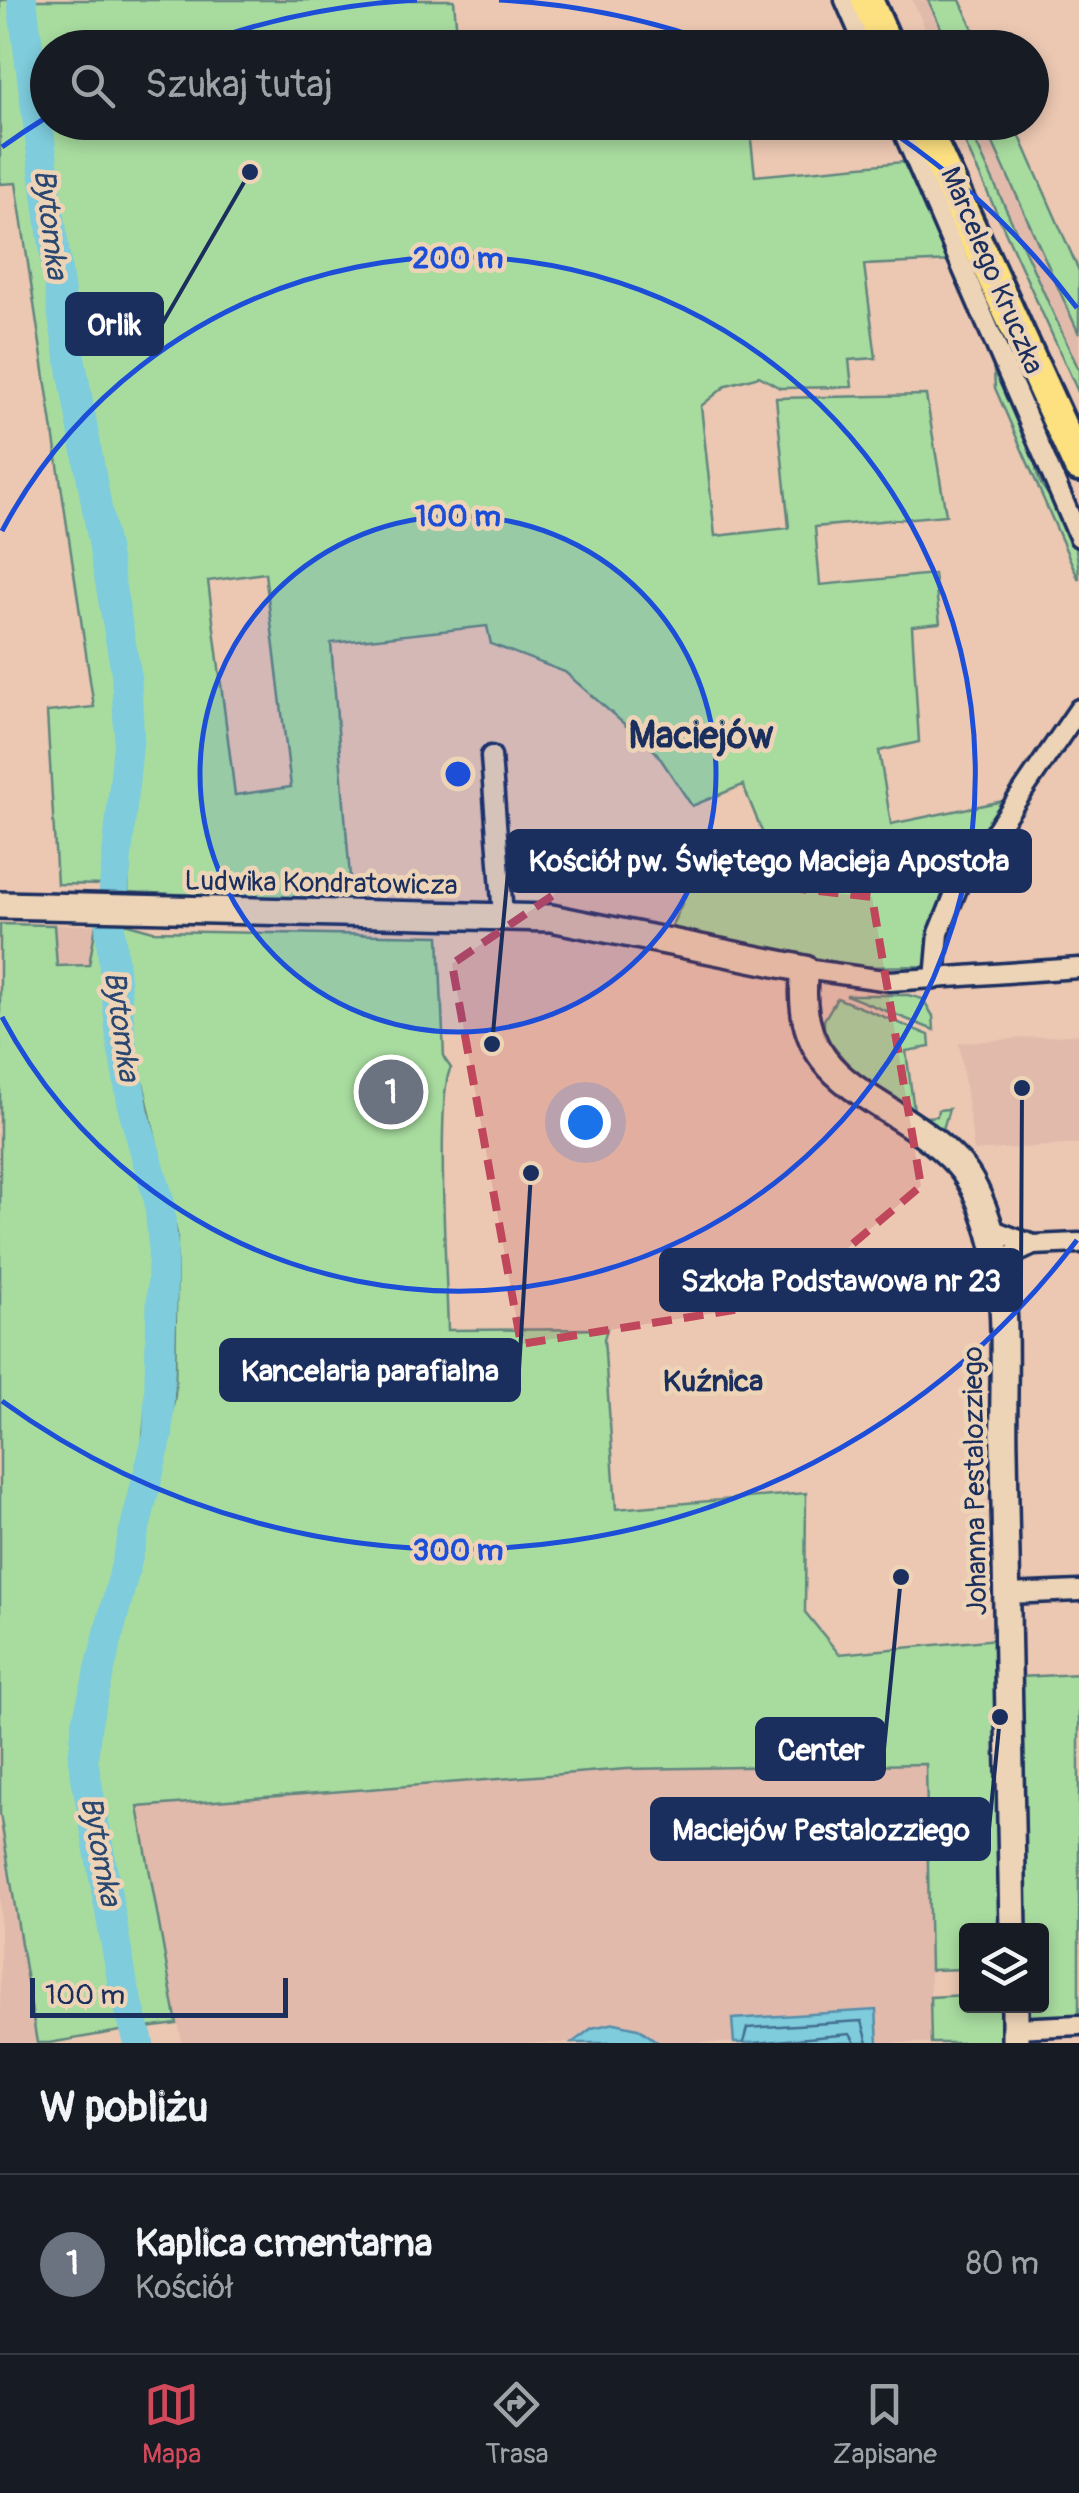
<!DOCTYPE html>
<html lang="pl">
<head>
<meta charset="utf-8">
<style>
  body { margin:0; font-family:Pangolin,sans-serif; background:#242831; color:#f1f3f6 }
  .controls { position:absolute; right:30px; bottom:30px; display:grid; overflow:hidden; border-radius:10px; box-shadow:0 5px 15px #0003 }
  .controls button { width:90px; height:90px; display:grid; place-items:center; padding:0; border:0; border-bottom:2px solid #363941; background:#171b24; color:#f1f3f6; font:50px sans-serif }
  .scale { position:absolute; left:30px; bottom:25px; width:258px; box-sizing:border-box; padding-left:10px; border:5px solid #1b2f5e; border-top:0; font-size:28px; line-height:35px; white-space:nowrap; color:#1b2f5e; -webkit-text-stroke:8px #eed4b6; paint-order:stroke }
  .you { position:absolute; left:585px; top:1122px; width:35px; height:35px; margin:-25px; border:8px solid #fff; border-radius:50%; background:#1a73e8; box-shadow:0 0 0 15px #1a73e833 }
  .badge { display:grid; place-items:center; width:65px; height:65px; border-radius:50%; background:#d1495b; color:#fff; font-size:32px; font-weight:700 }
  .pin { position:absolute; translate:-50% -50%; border:5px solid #fff; box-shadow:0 2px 10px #0006 }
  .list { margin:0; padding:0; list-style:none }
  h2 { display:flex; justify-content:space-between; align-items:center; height:130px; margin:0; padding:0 40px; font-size:42px }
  h2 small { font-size:32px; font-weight:400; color:#9ea1a6 }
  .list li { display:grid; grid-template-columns:65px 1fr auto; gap:30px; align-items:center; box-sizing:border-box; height:180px; padding:0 40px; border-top:2px solid #363941 }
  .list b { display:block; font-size:38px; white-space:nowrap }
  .list p { margin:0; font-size:32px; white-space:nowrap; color:#9ea1a6 }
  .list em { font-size:32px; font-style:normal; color:#9ea1a6 }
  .icon { flex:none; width:55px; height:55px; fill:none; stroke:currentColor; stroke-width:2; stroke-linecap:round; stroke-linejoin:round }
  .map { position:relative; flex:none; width:1079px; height:2043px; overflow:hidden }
  .search { position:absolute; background:#171b24; box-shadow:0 5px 15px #0003; left:30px; right:30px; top:30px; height:110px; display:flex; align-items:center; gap:25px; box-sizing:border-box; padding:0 35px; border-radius:55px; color:#9ea1a6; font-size:38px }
  .sheet { height:310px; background:#171b24 }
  nav { display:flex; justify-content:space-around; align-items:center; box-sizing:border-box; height:140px; border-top:2px solid #363941; background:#171b24; font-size:28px; color:#9ea1a6 }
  nav a { display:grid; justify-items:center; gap:5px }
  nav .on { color:#d1495b }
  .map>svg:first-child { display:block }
  .built { fill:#e2baac }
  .green { fill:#a8dc9f; stroke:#62867e; stroke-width:2.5; fill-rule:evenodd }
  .water { fill:#7eccdc; stroke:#568daa; stroke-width:2.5 }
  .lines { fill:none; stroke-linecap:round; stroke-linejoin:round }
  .shore { stroke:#436e90; stroke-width:2.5 }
  .river { stroke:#7eccdc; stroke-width:30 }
  .street-casing { stroke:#1b2f5e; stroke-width:25 }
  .secondary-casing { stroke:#1b2f5e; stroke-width:32 }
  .primary-casing { stroke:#1b2f5e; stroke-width:38 }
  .street { stroke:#eed4b6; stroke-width:18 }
  .secondary { stroke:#eed4b6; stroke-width:25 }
  .primary { stroke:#fde080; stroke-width:30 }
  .marked { fill:#bf465b; fill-opacity:0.2; stroke:#bf465b; stroke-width:8; stroke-dasharray:20 12; stroke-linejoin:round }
  .ring { fill:none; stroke:#1d4ed8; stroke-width:5 }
  .labels { text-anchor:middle; stroke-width:9; stroke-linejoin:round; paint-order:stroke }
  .street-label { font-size:28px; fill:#1b2f5e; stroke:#eed4b6 }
  .water-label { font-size:30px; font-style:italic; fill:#2a4771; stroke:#eed4b6 }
  .neighbourhood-label { font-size:30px; font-weight:bold; fill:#1b2f5e; stroke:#eed4b6 }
  .district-label { font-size:38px; font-weight:bold; fill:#1b2f5e; stroke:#eed4b6 }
  .centre { fill:#1d4ed8; stroke:#eed4b6; stroke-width:5 }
  .ring-label { font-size:30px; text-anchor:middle; font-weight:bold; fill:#1d4ed8; stroke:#eed4b6; stroke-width:9; stroke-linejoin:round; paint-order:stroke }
  .leader { fill:none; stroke:#1b2f5e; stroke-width:4 }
  .callout-dot { fill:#1b2f5e; stroke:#eed4b6; stroke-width:4 }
  .callout { fill:#1b2f5e; stroke:#1b2f5e; stroke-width:4 }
  .callout-label { font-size:30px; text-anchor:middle; font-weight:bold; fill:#fff }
</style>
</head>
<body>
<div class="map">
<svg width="1079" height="2043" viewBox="0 0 1079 2043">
  <rect width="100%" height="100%" fill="#ecc8b2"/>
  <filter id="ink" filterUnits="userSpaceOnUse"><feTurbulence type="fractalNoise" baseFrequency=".01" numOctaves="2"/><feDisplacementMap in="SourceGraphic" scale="20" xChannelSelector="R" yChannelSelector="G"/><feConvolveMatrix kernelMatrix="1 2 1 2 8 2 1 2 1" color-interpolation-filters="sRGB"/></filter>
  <g filter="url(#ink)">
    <g class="built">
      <polygon points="912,0 928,0 950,47 934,47"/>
      <polygon points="967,123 984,123 1079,334 1079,370"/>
      <polygon points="54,925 96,925 89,965 56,966"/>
      <polygon points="1079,1034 1079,1144 974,1151 959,1043"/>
      <polygon points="927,1764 931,2043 182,2043 137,1807 627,1769"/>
      <polygon points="0,1814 37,2043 0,2043"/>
    </g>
    <g class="green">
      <polygon points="0,0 13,0 65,386 114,657 119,740 106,885 57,884 47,712 94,707 16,183 0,184"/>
      <path d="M31,0H454L458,47L48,48V122H749L755,176L903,162L953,261L864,265L876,358L849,360L852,387L780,388L759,376L727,385L701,406L715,536L789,528L776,398L926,395L946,515L815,527L820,585L934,574L940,623L912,626L919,742L879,751L891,824L1008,800L928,966L857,967L671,927L693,880L768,846L743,785L692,806L656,752L565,672L491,644L487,626L331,643L352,902L128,892L138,690L84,384ZM265,573L291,787L235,795L208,581Z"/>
      <polygon points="928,0 960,0 981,47 950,47"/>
      <polygon points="956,123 967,123 1079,370 1079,394"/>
      <polygon points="984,123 1014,123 1079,271 1079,334"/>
      <path d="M993,356L1035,457C1036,486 1047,491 1061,512C1074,533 1079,557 1079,580L995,388Z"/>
      <path d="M121,922L153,931L439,936L444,1058L451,1068C435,1092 447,1286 448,1330L607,1329L604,1339L616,1509L806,1493L805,1612L839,1654L997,1639L1000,1930H966V1969L930,1970L926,1764L627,1769L138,1807L177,2024L146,2028L126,1956L100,1813L95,1732L158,1489L175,1395L177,1234L124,998Z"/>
      <polygon points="0,924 54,925 57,966 89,965 96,925 102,924 112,1045 148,1197 152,1328 141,1462 83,1691 75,1761 106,1947 126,2030 49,2043 37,2043 0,1814"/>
      <polygon points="846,995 908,995 923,999 933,1016 934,1030"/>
      <polygon points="837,998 929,1035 930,1047 906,1051 915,1118 937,1116 938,1110 949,1109 943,1129 929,1130 845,1068 848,1064 824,1035 824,1020"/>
      <polygon points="1079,1674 1079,2019 1030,2020 1027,2006 1042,2006 1042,1930 1025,1930 1020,1677"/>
      <polygon points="966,1995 966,2006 1004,2006 1005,2043 931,2043 930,1997"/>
    </g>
    <g class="water">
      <polygon points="876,2010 878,2043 734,2043 732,2019"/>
      <polygon points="615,2023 638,2028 659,2043 572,2043 592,2028"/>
    </g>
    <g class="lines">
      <g class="shore">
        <polyline points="743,2043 747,2028 862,2021 868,2043"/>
        <polyline points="756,2043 850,2034 855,2043"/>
      </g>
      <polyline class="river" points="22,0 63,317 126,672 129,734 110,929 121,1039 134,1113 159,1200 163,1246 158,1435 87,1722 83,1760 123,1985 139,2043"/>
      <defs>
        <g id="street">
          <polyline points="845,0 866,48"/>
          <polyline points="899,122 1079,537"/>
          <polyline points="491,756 503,916"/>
          <polyline points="805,969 890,981 1079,968"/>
          <polyline points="935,979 939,933 958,886 1079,709"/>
          <polyline points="990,1229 1033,1245"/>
          <polyline points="997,1262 1033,1245 1079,1243"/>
          <polyline points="1007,1594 1079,1591"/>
          <polyline points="1015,2028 1079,2025"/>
        </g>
        <g id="secondary">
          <path d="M0,905L551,918L805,969C789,1092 893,1092 958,1164C974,1181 984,1209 991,1232C1011,1300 1002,1381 1004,1451C1008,1611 1011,1771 1013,1930"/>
          <polyline points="1015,2006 1015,2043"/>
        </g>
        <g id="primary">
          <polyline points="867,0 888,48"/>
          <polyline points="922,122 1079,466"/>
        </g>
      </defs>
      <use href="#street" class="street-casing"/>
      <use href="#secondary" class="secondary-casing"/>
      <use href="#primary" class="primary-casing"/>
      <use href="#street" class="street"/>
      <use href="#secondary" class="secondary"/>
      <use href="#primary" class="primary"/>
    </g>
  </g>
  <path class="marked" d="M596,866L872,897L921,1186L784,1302L521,1344L452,964Z"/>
  <circle cx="458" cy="774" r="258" fill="#1d4ed8" fill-opacity=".12"/>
  <g class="ring">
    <circle cx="458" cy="774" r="258"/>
    <path d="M2 531A517 517 0 1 1 2 1017"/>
    <path d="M1077 1240A775 775 0 0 1 2 1401M2 147A775 775 0 0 1 47 117M193 46A775 775 0 0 1 417 0M499 0A775 775 0 0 1 723 46M880 124A775 775 0 0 1 1077 308"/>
  </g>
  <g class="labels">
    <g class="street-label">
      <text transform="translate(993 270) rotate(67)" y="10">Marcelego Kruczka</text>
      <text transform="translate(321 882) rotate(1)" y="10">Ludwika Kondratowicza</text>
      <text transform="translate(974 1481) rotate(-91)" y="10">Johanna Pestalozziego</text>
    </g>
    <g class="water-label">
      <text transform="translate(51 224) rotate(83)" y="10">Bytomka</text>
      <text transform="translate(122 1026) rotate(82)" y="10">Bytomka</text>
      <text transform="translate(101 1851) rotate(79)" y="10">Bytomka</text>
    </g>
    <g class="neighbourhood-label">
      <text x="713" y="1391">Kuźnica</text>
    </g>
    <g class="district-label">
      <text x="701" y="748">Maciejów</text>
    </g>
  </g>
  <circle cx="458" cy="774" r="15" class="centre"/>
  <g class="ring-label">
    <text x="458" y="268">200 m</text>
    <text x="458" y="526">100 m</text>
    <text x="458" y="1560">300 m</text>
  </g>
  <path class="leader" d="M250 172L162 324M492 1044L509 861M1022 1088L1021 1280M531 1173L519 1370M901 1577L884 1749M1000 1717L989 1829"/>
  <g class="callout-dot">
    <circle cx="250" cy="172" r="10"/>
    <circle cx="492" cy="1044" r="10"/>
    <circle cx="1022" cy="1088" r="10"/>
    <circle cx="531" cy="1173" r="10"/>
    <circle cx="901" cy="1577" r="10"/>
    <circle cx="1000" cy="1717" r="10"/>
  </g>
  <g class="callout">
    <rect x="67" y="294" width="95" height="60" rx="10"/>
    <rect x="509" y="831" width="521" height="60" rx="10"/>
    <rect x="661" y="1250" width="360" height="60" rx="10"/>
    <rect x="221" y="1340" width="298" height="60" rx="10"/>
    <rect x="757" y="1719" width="127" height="60" rx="10"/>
    <rect x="652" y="1799" width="337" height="60" rx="10"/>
  </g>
  <g class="callout-label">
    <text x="114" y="335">Orlik</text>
    <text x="769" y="871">Kościół pw. Świętego Macieja Apostoła</text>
    <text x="841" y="1291">Szkoła Podstawowa nr 23</text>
    <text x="370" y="1381">Kancelaria parafialna</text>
    <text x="821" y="1760">Center</text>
    <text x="821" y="1840">Maciejów Pestalozziego</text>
  </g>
</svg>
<div class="controls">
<button><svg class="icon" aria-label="layers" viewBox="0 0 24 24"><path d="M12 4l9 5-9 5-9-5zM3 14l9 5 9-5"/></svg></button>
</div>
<div class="scale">100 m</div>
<div class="you"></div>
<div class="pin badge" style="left:391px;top:1092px;background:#6b7280">1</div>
<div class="search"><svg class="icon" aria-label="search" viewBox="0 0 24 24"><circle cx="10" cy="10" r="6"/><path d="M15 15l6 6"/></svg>Szukaj tutaj</div>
</div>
<section class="sheet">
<h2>W pobliżu<small></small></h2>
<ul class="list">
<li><span class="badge" style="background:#6b7280">1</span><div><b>Kaplica cmentarna</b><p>Kościół</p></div><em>80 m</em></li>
</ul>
</section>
<nav>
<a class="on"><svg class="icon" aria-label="map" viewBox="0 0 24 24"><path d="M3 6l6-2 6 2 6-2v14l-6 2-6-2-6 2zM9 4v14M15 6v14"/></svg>Mapa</a>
<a><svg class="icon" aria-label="directions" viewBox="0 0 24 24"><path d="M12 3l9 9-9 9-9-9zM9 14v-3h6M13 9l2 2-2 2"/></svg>Trasa</a>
<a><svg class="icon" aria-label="saved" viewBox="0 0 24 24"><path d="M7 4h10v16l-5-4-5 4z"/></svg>Zapisane</a>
</nav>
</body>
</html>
